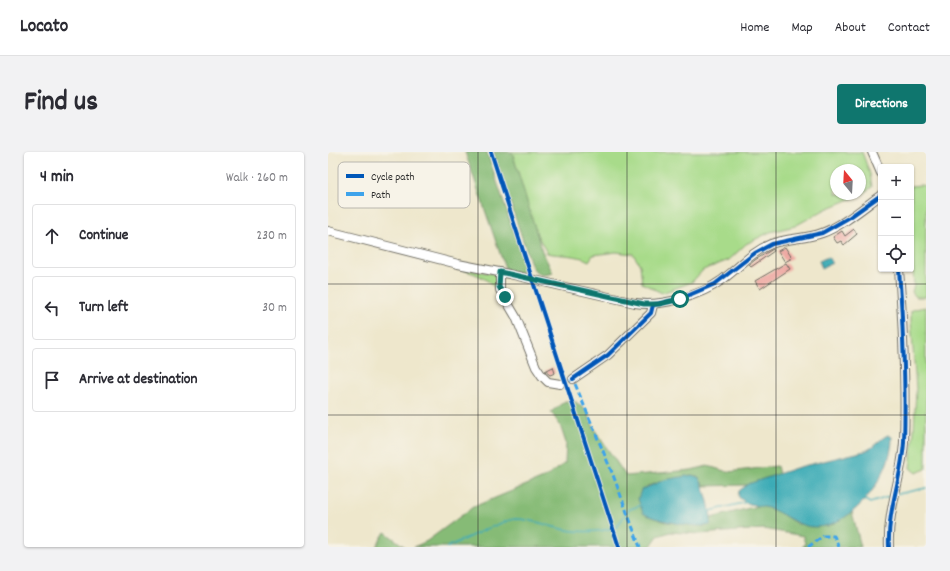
<!DOCTYPE html>
<html lang="en">
<head>
<meta charset="utf-8">
<style>
  body { margin:0; font-family:Dekko,sans-serif; background:#f2f2f3; color:#2b2b33 }
  .controls { position:absolute; right:12px; top:12px; display:grid; overflow:hidden; border-radius:4px; box-shadow:0 1px 3px #0004 }
  .controls button { width:36px; height:36px; display:grid; place-items:center; padding:0; border:0; border-bottom:1px solid #e1e1e2; background:#fff; color:#2b2b33; font:20px sans-serif }
  .compass { position:absolute; left:502px; top:12px; width:36px; height:36px; border-radius:50%; background:#fff; box-shadow:0 1px 3px #0004; rotate:342deg }
  .stop { position:absolute; width:12px; height:12px; margin:-9px; border:3px solid #0f766e; border-radius:50%; background:#fff }
  .stop.end { background:#0f766e; border-color:#fff; box-shadow:0 1px 4px #0008 }
  .list { margin:0; padding:0; list-style:none }
  h2 { display:flex; justify-content:space-between; align-items:center; height:52px; margin:0; padding:0 16px; font-size:17px }
  h2 small { font-size:13px; font-weight:400; color:#7c7c81 }
  .list li { display:grid; grid-template-columns:26px 1fr auto; gap:12px; align-items:center; box-sizing:border-box; height:64px; margin:0 8px 8px; padding:0 8px; border:1px solid #e1e1e2; border-radius:4px }
  .list b { display:block; font-size:15px; white-space:nowrap }
  .list em { font-size:13px; font-style:normal; color:#7c7c81 }
  .icon { flex:none; width:22px; height:22px; fill:none; stroke:currentColor; stroke-width:2; stroke-linecap:round; stroke-linejoin:round }
  .map { position:relative; flex:none; width:598px; height:395px; overflow:hidden; border-radius:4px }
  header { display:flex; align-items:center; gap:24px; box-sizing:border-box; height:56px; padding:0 20px; background:#fff; border-bottom:1px solid #e1e1e2 }
  header strong { font-size:19px }
  nav { display:flex; gap:22px; margin-inline-start:auto; font-size:14px }
  .intro { display:flex; align-items:center; justify-content:space-between; box-sizing:border-box; height:96px; padding:0 24px }
  h1 { margin:0; font-size:28px }
  .button { padding:10px 18px; border-radius:4px; background:#0f766e; color:#fff; font-size:14px; font-weight:700 }
  main { display:flex; gap:24px; padding:0 24px }
  aside { flex:1; background:#fff; border-radius:4px; box-shadow:0 1px 3px #0004 }
  .map>svg:first-child { display:block }
  .green { fill:#a8db8a; stroke:#6a835a; fill-rule:evenodd }
  .forest { fill:#86bb76; stroke:#587350 }
  .water { fill:#3aabb6; stroke:#326b70 }
  .lines { fill:none; stroke-linecap:round; stroke-linejoin:round }
  .stream { stroke:#3aabb6; stroke-width:1.5 }
  .building { fill:#eea9a3 }
  .minor-casing { stroke:#6f6d63; stroke-width:10 }
  .minor { stroke:#fff; stroke-width:8 }
  .quiet { stroke:#3ea3eb; stroke-width:3; stroke-dasharray:6 3; stroke-linecap:butt }
  .cycleway-casing { stroke:#f7f3e8; stroke-width:6 }
  .cycleway { stroke:#0057b8; stroke-width:4 }
  .route { stroke:#0f766e; stroke-width:5 }
  .grid { fill:none; stroke:#2b2b2b; stroke-width:1; stroke-opacity:0.55 }
  .key { fill:#f7f3e8; stroke:#bab7af; stroke-width:1 }
  .key-label { font-size:11px; fill:#2b2b2b }
</style>
</head>
<body>
<header>
<strong>Locato</strong>
<nav><a>Home</a><a>Map</a><a>About</a><a>Contact</a></nav>
</header>
<div class="intro"><h1>Find us</h1><a class="button">Directions</a></div>
<main>
<aside>
<h2>4 min<small>Walk · 260 m</small></h2>
<ul class="list">
<li><svg class="icon" aria-label="ahead" viewBox="0 0 24 24"><path d="M12 20V5M6 11l6-6 6 6"/></svg><div><b>Continue</b></div><em>230 m</em></li>
<li><svg class="icon" aria-label="left" viewBox="0 0 24 24"><path d="M17 20v-9H6M10 6l-5 5 5 5"/></svg><div><b>Turn left</b></div><em>30 m</em></li>
<li><svg class="icon" aria-label="arrive" viewBox="0 0 24 24"><path d="M6 21V4h12l-3 4 3 4H6"/></svg><div><b>Arrive at destination</b></div></li>
</ul>
</aside>
<div class="map">
<svg width="598" height="395" viewBox="0 0 598 395">
  <rect width="100%" height="100%" fill="#f7f3e8"/>
  <filter id="ink" filterUnits="userSpaceOnUse"><feTurbulence type="fractalNoise" baseFrequency=".025" numOctaves="2"/><feDisplacementMap in="SourceGraphic" scale="8" xChannelSelector="R" yChannelSelector="G"/><feConvolveMatrix kernelMatrix="1 2 1 2 8 2 1 2 1" color-interpolation-filters="sRGB"/></filter>
  <filter id="wash" filterUnits="userSpaceOnUse"><feTurbulence type="fractalNoise" baseFrequency=".012" numOctaves="4" result="noise"/><feDisplacementMap in="SourceGraphic" scale="16" xChannelSelector="R" yChannelSelector="G"/><feGaussianBlur stdDeviation="0.9" result="paint"/><feColorMatrix in="noise" values="0 0 0 0 0 0 0 0 0 0 0 0 0 0 0 0 0 1.4 0 .05"/><feComposite in="paint" operator="in"/></filter>
  <g filter="url(#wash)">
    <rect width="100%" height="100%" fill="#eee7cc"/>
    <g class="green">
      <path d="M184,0H534L542,22L544,35L535,42L498,57L467,74L442,80L418,92L401,108L375,118L364,130L334,141L314,131L312,113L305,102L288,100L265,103L261,109C249,102 233,104 219,101L207,79ZM508,18H532V42H508Z"/>
      <polygon points="593,33 598,34 598,145 588,145 584,140 586,133 583,91 583,34"/>
      <path d="M129,116L167,122L168,138C159,124 144,121 129,116Z"/>
      <polygon points="598,155 598,317 588,321 582,316 586,279 588,237 583,169 583,159 587,157"/>
    </g>
    <g class="forest">
      <polygon points="137,0 159,0 197,113 195,119 190,121 178,118 177,116"/>
      <path d="M165,0H184L214,99L225,121C214,124 211,124 204,115Z"/>
      <polygon points="237,249 248,250 262,262 260,263 268,280 298,324 363,318 380,314 400,320 449,314 451,322 419,333 376,334 370,325 364,323 319,334 316,362 338,370 378,374 383,370 383,366 433,353 451,360 469,372 501,374 524,360 533,395 474,395 477,392 475,384 436,377 372,382 342,380 330,384 322,395 86,395 99,389 145,355 218,325 237,311 238,291 232,273 223,260"/>
      <polygon points="57,380 77,395 48,395"/>
    </g>
    <g class="water">
      <polygon points="500,105 504,111 494,116 491,109"/>
      <path d="M560,283L564,285C565,321 526,375 487,375C470,375 458,363 443,357C432,353 417,354 410,344L411,339L420,332L471,315L537,299C546,296 551,287 560,283Z"/>
      <path d="M364,323L370,325C376,331 386,366 382,373C371,377 325,368 315,361L310,347L313,338L336,328Z"/>
    </g>
    <g class="lines">
      <g class="stream">
        <polyline points="570,342 598,336"/>
        <polyline points="537,348 542,351 563,344"/>
        <polyline points="382,359 419,350"/>
        <path d="M119,395C133,389 175,368 187,367C202,367 212,371 226,375C247,381 269,381 289,375L300,358L313,353"/>
      </g>
    </g>
    <g id="blocks">
      <g class="building">
        <polygon points="526,77 529,82 516,93 513,89 509,91 505,85 514,79 517,84"/>
        <polygon points="457,95 464,106 457,110 450,99"/>
        <polygon points="445,97 446,99 423,115 421,113 427,108"/>
        <polygon points="458,111 462,117 432,137 427,129"/>
        <polygon points="225,215 227,221 222,223 217,219"/>
      </g>
    </g>
  </g>
  <g filter="url(#ink)">
    <use href="#blocks" fill-opacity="0" stroke="#6f6d63" stroke-width="1"/>
    <g class="lines">
      <defs>
        <g id="minor">
          <polyline points="544,0 553,21"/>
          <path d="M0,79L130,112L181,122L307,151C333,155 372,144 394,128C411,116 423,100 443,92C459,86 478,87 494,81C514,74 536,55 553,43"/>
          <polyline points="172,120 172,138 188,165 208,215 214,224 220,230 232,232"/>
          <polyline points="245,227 280,203 323,161 325,153"/>
          <path d="M561,395C559,359 574,325 576,290C578,233 575,174 571,117"/>
        </g>
      </defs>
      <use href="#minor" class="minor-casing"/>
      <use href="#minor" class="minor"/>
      <g class="quiet">
        <polyline points="242,229 245,227 285,323 312,395"/>
        <polyline points="480,395 495,384 506,384 511,395"/>
      </g>
      <defs>
        <g id="cycleway">
          <polyline points="163,0 291,395"/>
          <polyline points="245,227 280,203 323,161 325,153 352,147 387,132 427,101 444,92 494,81 522,65 553,43"/>
          <path d="M561,395C559,359 574,325 576,290C578,233 575,174 571,117"/>
        </g>
      </defs>
      <use href="#cycleway" class="cycleway-casing"/>
      <use href="#cycleway" class="cycleway"/>
    </g>
  </g>
  <g class="lines" filter="url(#ink)">
    <polyline class="route" points="177,145 171,135 172,120 316,152 331,152 352,147"/>
  </g>
  <path class="grid" d="M150,0V395M299,0V395M448,0V395M0,132H598M0,263H598"/>
  <rect x="10" y="10" width="132" height="46" rx="6" class="key"/>
  <rect x="18" y="22" width="18" height="4" fill="#0057b8"/>
  <rect x="18" y="40" width="18" height="4" fill="#3ea3eb"/>
  <g class="key-label">
    <text x="43" y="28">Cycle path</text>
    <text x="43" y="46">Path</text>
  </g>
</svg>
<div class="controls">
<button>+</button>
<button>−</button>
<button><svg class="icon" aria-label="locate" viewBox="0 0 24 24"><circle cx="12" cy="12" r="6"/><path d="M12 2v4M12 18v4M2 12h4M18 12h4"/></svg></button>
</div>
<svg class="compass" viewBox="-18 -18 36 36"><path d="M0-13l5 13h-10z" fill="#e53935"/><path d="M0 13l5-13h-10z" fill="#7c7c81"/></svg>
<div class="stop" style="left:352px;top:147px"></div>
<div class="stop end" style="left:177px;top:145px"></div>
</div>
</main>
</body>
</html>
